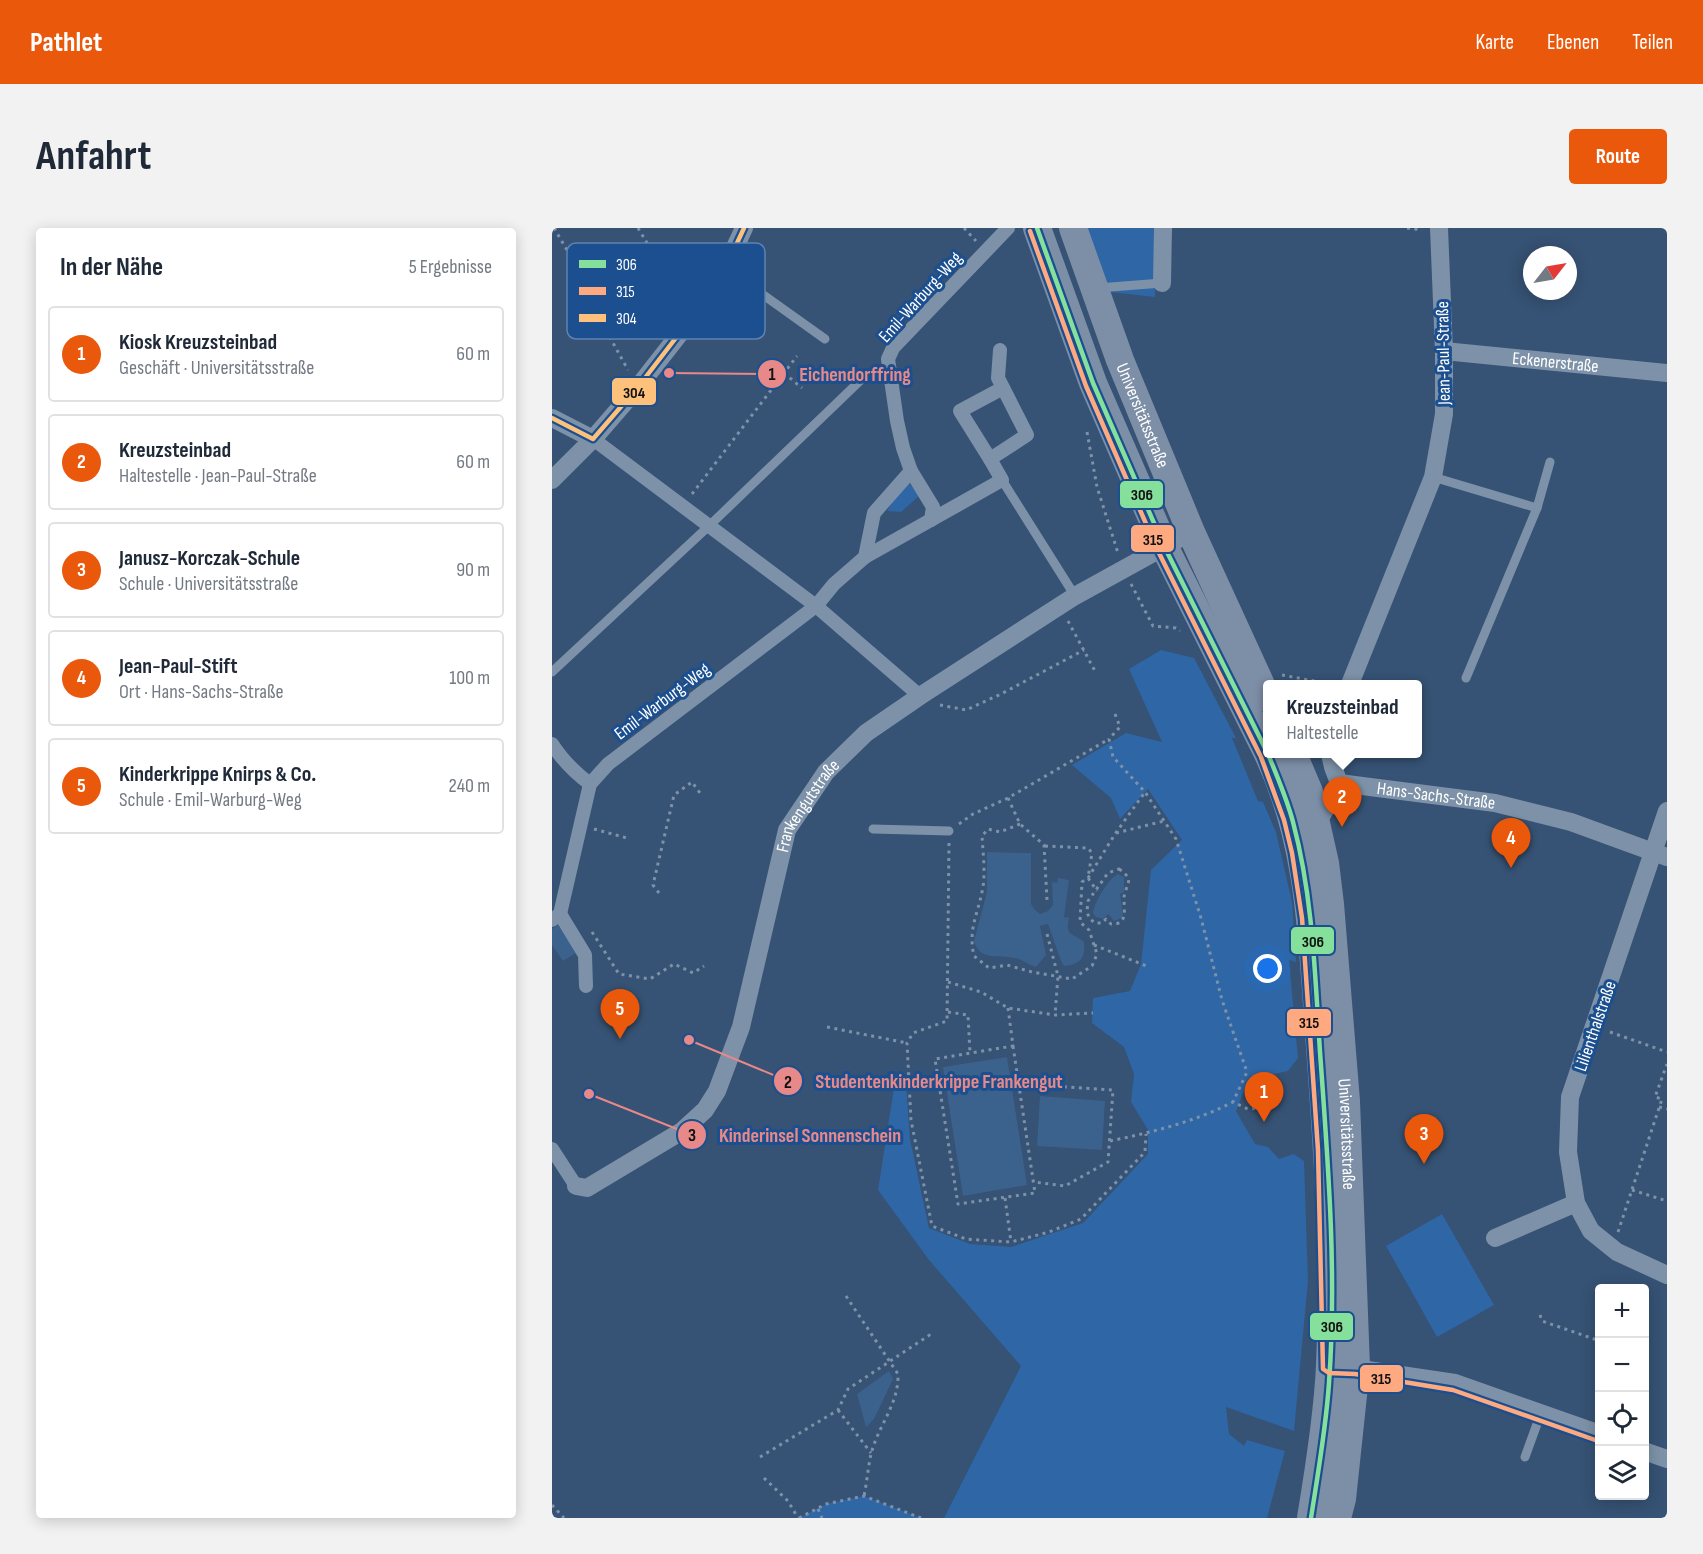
<!DOCTYPE html>
<html lang="de">
<head>
<meta charset="utf-8">
<style>
  body { margin:0; font-family:"Sofia Sans Condensed",sans-serif; background:#f2f2f3; color:#1f2937 }
  .controls { position:absolute; right:18px; bottom:18px; display:grid; overflow:hidden; border-radius:6px; box-shadow:0 3px 15px #0003 }
  .controls button { width:54px; height:54px; display:grid; place-items:center; padding:0; border:0; border-bottom:2px solid #e0e1e3; background:#fff; color:#1f2937; font:30px sans-serif }
  .compass { position:absolute; left:971px; top:18px; width:54px; height:54px; border-radius:50%; background:#fff; box-shadow:0 3px 15px #0003; rotate:59deg }
  .you { position:absolute; left:716px; top:741px; width:21px; height:21px; margin:-15px; border:4px solid #fff; border-radius:50%; background:#1a73e8; box-shadow:0 0 0 9px #1a73e833 }
  .badge { display:grid; place-items:center; width:39px; height:39px; border-radius:50%; background:#ea580c; color:#fff; font-size:20px; font-weight:700 }
  .pin { position:absolute; translate:-50% -50px; filter:drop-shadow(0 2px 3px #0008) }
  .pin::after { content:''; position:absolute; top:32px; width:21px; height:18px; background:inherit; clip-path:polygon(0 0,100% 0,50% 100%) }
  .popup { position:absolute; left:711px; top:452px; width:159px; height:78px; box-sizing:border-box; display:grid; place-content:center; border-radius:6px; background:#fff; filter:drop-shadow(0 2px 4px #0005); font-size:20px; white-space:nowrap; color:#747a83 }
  .popup b { font-size:22px; color:#1f2937 }
  .popup::after { content:''; position:absolute; left:50%; top:100%; margin-left:-12px; border:12px solid transparent; border-top-color:#fff }
  .list { margin:0; padding:0; list-style:none }
  h2 { display:flex; justify-content:space-between; align-items:center; height:78px; margin:0; padding:0 24px; font-size:26px }
  h2 small { font-size:20px; font-weight:400; color:#747a83 }
  .list li { display:grid; grid-template-columns:39px 1fr auto; gap:18px; align-items:center; box-sizing:border-box; height:96px; margin:0 12px 12px; padding:0 12px; border:2px solid #e0e1e3; border-radius:6px }
  .list b { display:block; font-size:22px; white-space:nowrap }
  .list p { margin:0; font-size:20px; white-space:nowrap; color:#747a83 }
  .list em { font-size:20px; font-style:normal; color:#747a83 }
  .icon { flex:none; width:33px; height:33px; fill:none; stroke:currentColor; stroke-width:2; stroke-linecap:round; stroke-linejoin:round }
  .map { position:relative; flex:none; width:1115px; height:1290px; overflow:hidden; border-radius:6px }
  header { display:flex; align-items:center; gap:36px; box-sizing:border-box; height:84px; padding:0 30px; background:#ea580c; color:#fff }
  header strong { font-size:28px }
  nav { display:flex; gap:33px; margin-inline-start:auto; font-size:21px }
  .intro { display:flex; align-items:center; justify-content:space-between; box-sizing:border-box; height:144px; padding:0 36px }
  h1 { margin:0; font-size:42px }
  .button { padding:15px 27px; border-radius:6px; background:#ea580c; color:#fff; font-size:21px; font-weight:700 }
  main { display:flex; gap:36px; padding:0 36px }
  aside { flex:1; background:#fff; border-radius:6px; box-shadow:0 3px 15px #0003 }
  .map>svg:first-child { display:block }
  .green { fill:#2f66a5 }
  .water { fill:#3b618d }
  .lines { fill:none; stroke-linecap:round; stroke-linejoin:round }
  .path { stroke:#7d92a8; stroke-width:3; stroke-dasharray:3 4.5; stroke-linecap:butt }
  .service { stroke:#7d92a8; stroke-width:9 }
  .pedestrian { stroke:#7d92a8; stroke-width:14 }
  .minor { stroke:#7d92a8; stroke-width:18 }
  .primary { stroke:#7d8ea7; stroke-width:28 }
  .bus-1-casing { stroke:#1b4f8f; stroke-width:9 }
  .bus-2-casing { stroke:#1b4f8f; stroke-width:9 }
  .bus-3-casing { stroke:#1b4f8f; stroke-width:9 }
  .bus-1 { stroke:#85e09b; stroke-width:4.5 }
  .bus-2 { stroke:#ffa980; stroke-width:4.5 }
  .bus-3 { stroke:#fec17c; stroke-width:4.5 }
  .labels { text-anchor:middle; stroke-width:6; stroke-linejoin:round; paint-order:stroke }
  .street-label { font-size:18px; fill:#fff; stroke:#1b4f8f }
  .key { fill:#1b4f8f; stroke:#5f84b1; stroke-width:1.5 }
  .key-label { font-size:16px; fill:#fff }
  .leader { fill:none; stroke:#e88989; stroke-width:2 }
  .callout-dot { fill:#e88989; stroke:#1b4f8f; stroke-width:2 }
  .mark-label { font-size:18px; text-anchor:middle; font-weight:bold; fill:#111 }
  .callout-label { font-size:20px; text-anchor:middle; font-weight:bold; fill:#e88989; stroke:#1b4f8f; stroke-width:6; stroke-linejoin:round; paint-order:stroke }
  .line-badge { stroke:#1b4f8f; stroke-width:2 }
  .pale-badge-label { font-size:16px; text-anchor:middle; font-weight:bold; fill:#111 }
</style>
</head>
<body>
<header>
<strong>Pathlet</strong>
<nav><a>Karte</a><a>Ebenen</a><a>Teilen</a></nav>
</header>
<div class="intro"><h1>Anfahrt</h1><a class="button">Route</a></div>
<main>
<aside>
<h2>In der Nähe<small>5 Ergebnisse</small></h2>
<ul class="list">
<li><span class="badge">1</span><div><b>Kiosk Kreuzsteinbad</b><p>Geschäft · Universitätsstraße</p></div><em>60 m</em></li>
<li><span class="badge">2</span><div><b>Kreuzsteinbad</b><p>Haltestelle · Jean-Paul-Straße</p></div><em>60 m</em></li>
<li><span class="badge">3</span><div><b>Janusz-Korczak-Schule</b><p>Schule · Universitätsstraße</p></div><em>90 m</em></li>
<li><span class="badge">4</span><div><b>Jean-Paul-Stift</b><p>Ort · Hans-Sachs-Straße</p></div><em>100 m</em></li>
<li><span class="badge">5</span><div><b>Kinderkrippe Knirps &amp; Co.</b><p>Schule · Emil-Warburg-Weg</p></div><em>240 m</em></li>
</ul>
</aside>
<div class="map">
<svg width="1115" height="1290" viewBox="0 0 1115 1290">
  <rect width="100%" height="100%" fill="#365274"/>
  <g class="green">
    <polygon points="535,0 603,0 603,69 558,64"/>
    <polygon points="357,255 367,268 349,284 335,283 342,271"/>
    <polygon points="609,422 642,430 684,510 680,510 706,573 711,574 724,604 740,674 744,734 737,732 746,830 736,843 696,852 684,883 703,916 716,919 727,931 742,926 752,933 756,1053 742,1203 674,1179 677,1206 692,1218 695,1212 733,1223 715,1290 392,1290 469,1138 377,1032 326,962 343,854 354,855 358,911 377,1000 418,1016 459,1019 531,995 596,926 596,902 579,874 582,846 572,819 540,795 541,770 578,763 589,736 599,642 630,612 596,561 568,591 559,570 520,537 574,505 610,514 577,441"/>
    <polygon points="890,986 942,1077 885,1109 834,1018"/>
    <polygon points="312,1268 369,1290 247,1290 274,1276"/>
  </g>
  <g class="water">
    <path d="M435,624L479,625V676L482,681L488,686L496,683L501,677L500,654L505,655L506,650L517,652L512,689L517,690C513,709 520,704 532,714C534,731 528,736 512,738L509,733L496,696L488,698L494,727L484,739C476,737 470,731 462,730C446,726 428,734 422,713L435,664Z"/>
    <path d="M566,646L572,649V664L568,666L571,686L570,690L562,693L556,686L551,691L544,689L541,685C542,675 556,651 566,646Z"/>
    <polygon points="6,697 24,725 11,733 0,717 0,701"/>
    <polygon points="455,829 475,957 411,968 391,839"/>
    <polygon points="488,868 553,873 550,922 485,918"/>
    <polygon points="337,1143 341,1151 322,1191 314,1199 305,1166"/>
  </g>
  <g class="lines">
    <g class="path">
      <polyline points="2,0 44,71 39,75 76,142"/>
      <polyline points="86,0 130,73"/>
      <polyline points="412,0 424,13"/>
      <polyline points="855,0 870,2"/>
      <polyline points="232,145 250,160"/>
      <polyline points="535,204 545,259 566,325"/>
      <polyline points="140,266 245,128"/>
      <polyline points="579,356 601,398 624,400 628,403"/>
      <polyline points="516,393 543,443"/>
      <polyline points="730,447 778,456"/>
      <polyline points="388,477 414,482 449,466 532,422"/>
      <polyline points="563,486 568,499 557,511 561,529 593,564 624,611 649,690 670,772 695,844 681,874"/>
      <polyline points="456,570 468,596 492,617 495,672"/>
      <polyline points="407,596 421,586 456,570 557,511"/>
      <path d="M468,596L448,604L436,601L430,608C431,626 434,647 430,664C425,688 416,702 422,728L437,740L455,737L480,744L520,751L540,738L545,726L537,702L528,694L530,654L536,650L563,606L593,564"/>
      <polyline points="42,601 75,610"/>
      <polyline points="564,605 612,593"/>
      <polyline points="397,615 395,793 361,805 355,815 359,892 380,998 414,1011 459,1014 497,1004 529,991 593,924 594,906"/>
      <polyline points="493,618 536,620 540,625 536,650 545,663"/>
      <path d="M567,641C585,653 572,657 572,671C572,682 576,697 559,696L554,691L550,695H543L537,690L535,683L536,673L556,645Z"/>
      <polyline points="107,665 101,657 122,567 140,554 148,565"/>
      <polyline points="40,704 67,746 98,751 122,736 141,745 152,738"/>
      <polyline points="495,706 506,748 503,787"/>
      <polyline points="542,717 597,739"/>
      <polyline points="396,754 429,764 456,780 503,787 541,785"/>
      <polyline points="456,780 461,818"/>
      <polyline points="396,784 416,787 418,825"/>
      <polyline points="275,799 355,815"/>
      <polyline points="1058,804 1115,824"/>
      <polygon points="461,818 483,965 406,976 383,831"/>
      <polyline points="467,856 561,862 556,934 513,958 482,954"/>
      <polyline points="1107,879 1115,881"/>
      <path d="M558,913C601,904 642,894 681,874L696,881L711,880"/>
      <polyline points="1080,962 1115,973"/>
      <polyline points="453,970 459,1014"/>
      <polyline points="1066,1004 1110,871 1103,869 1115,836"/>
      <path d="M294,1068L346,1146C347,1176 326,1198 319,1226C316,1239 315,1254 312,1268"/>
      <polyline points="988,1087 990,1093 1048,1113"/>
      <polyline points="286,1182 319,1225"/>
      <polyline points="208,1229 286,1182 296,1161 379,1106"/>
      <polyline points="212,1250 236,1273 246,1290"/>
      <polyline points="0,1277 12,1290"/>
      <polyline points="266,1281 270,1290"/>
      <polyline points="247,1290 274,1276 312,1268 369,1290"/>
    </g>
    <g class="service">
      <polyline points="167,54 189,51 273,111"/>
      <polyline points="546,60 610,55"/>
      <polyline points="881,249 985,280"/>
      <polyline points="450,252 523,368"/>
      <polyline points="0,444 158,297 314,147"/>
      <polyline points="914,450 985,280 998,234"/>
      <polyline points="321,601 397,603"/>
      <polyline points="973,1229 989,1185"/>
    </g>
    <g class="pedestrian">
      <polyline points="41,211 264,378 368,468"/>
      <polyline points="438,231 408,183 451,160"/>
      <polyline points="359,243 381,279 379,292"/>
      <polyline points="313,329 450,252 438,231 475,207 446,150 448,122"/>
      <path d="M0,516C11,533 22,544 38,556"/>
      <polyline points="8,686 33,727 34,758"/>
      <polyline points="0,692 8,686 38,556 56,536 264,378 282,356 313,329 322,285 359,243 351,220 345,193 336,131 341,120 456,0"/>
      <polyline points="0,921 24,958"/>
    </g>
    <g class="minor">
      <polyline points="610,55 611,0"/>
      <path id="s1" d="M892,123L1115,145"/>
      <polyline points="0,190 41,211"/>
      <polyline points="0,252 41,211 86,159 140,90 167,54 192,0"/>
      <polyline points="798,456 881,249 892,186 892,123 887,0"/>
      <path id="s2" d="M787,555L943,575L1019,594L1115,629"/>
      <polyline points="1115,583 1018,869 1016,924 1024,975 1039,1003 1065,1024 1115,1047"/>
      <polyline points="764,596 782,568 787,555 781,539 778,526"/>
      <path id="s3" d="M24,958L35,960L130,903L153,882L165,863L189,799L235,602L274,544L314,505L368,468L523,368L639,304"/>
      <polyline points="943,1010 1024,975"/>
      <polyline points="795,1139 903,1155 1048,1206"/>
      <polyline points="1092,1223 1115,1231"/>
    </g>
    <g class="primary">
      <polyline points="485,0 541,155 612,318 715,524"/>
      <path id="s4" d="M521,0L568,132L639,304L715,470"/>
      <path d="M716,526C758,615 760,708 767,805C775,915 783,1027 778,1137C776,1186 767,1242 759,1290"/>
      <path id="s5" d="M741,526L757,564L773,635L778,676L794,873L804,1139L790,1271L785,1290"/>
    </g>
    <defs>
      <g id="bus-1">
        <polyline points="485,0 541,155 612,318 715,524"/>
        <path d="M716,526C725,548 735,571 741,594C761,669 763,747 768,824C776,934 785,1045 777,1155C774,1200 766,1245 759,1290"/>
      </g>
      <g id="bus-2">
        <polyline points="478,3 534,158 605,321 708,527"/>
        <polyline points="709,529 732,592 740,625 750,690 766,922 771,1141 777,1145 803,1146 901,1162 1046,1213"/>
      </g>
      <polyline id="bus-3" points="0,190 41,211 86,159 167,54 192,0"/>
    </defs>
    <use href="#bus-1" class="bus-1-casing"/>
    <use href="#bus-2" class="bus-2-casing"/>
    <use href="#bus-3" class="bus-3-casing"/>
    <use href="#bus-1" class="bus-1"/>
    <use href="#bus-2" class="bus-2"/>
    <use href="#bus-3" class="bus-3"/>
  </g>
  <g class="labels">
    <g class="street-label">
      <text transform="translate(368 69) rotate(-48)" y="6">Emil-Warburg-Weg</text>
      <text transform="translate(891 125) rotate(-91)" y="6">Jean-Paul-Straße</text>
      <text dy="6" stroke="none"><textPath href="#s1" startOffset="112">Eckenerstraße</textPath></text>
      <text dy="6" stroke="none"><textPath href="#s4" startOffset="200">Universitätsstraße</textPath></text>
      <text transform="translate(110 473) rotate(-37)" y="6">Emil-Warburg-Weg</text>
      <text dy="6" stroke="none"><textPath href="#s2" startOffset="98">Hans-Sachs-Straße</textPath></text>
      <text dy="6" stroke="none"><textPath href="#s3" startOffset="477">Frankengutstraße</textPath></text>
      <text transform="translate(1043 798) rotate(-71)" y="6">Lilienthalstraße</text>
      <text dy="6" stroke="none"><textPath href="#s5" startOffset="386">Universitätsstraße</textPath></text>
    </g>
  </g>
  <rect x="15" y="15" width="198" height="96" rx="9" class="key"/>
  <rect x="27" y="32" width="27" height="8" fill="#85e09b"/>
  <rect x="27" y="59" width="27" height="8" fill="#ffa980"/>
  <rect x="27" y="86" width="27" height="8" fill="#fec17c"/>
  <g class="key-label">
    <text x="64" y="42">306</text>
    <text x="64" y="69">315</text>
    <text x="64" y="96">304</text>
  </g>
  <path class="leader" d="M117 145L220 146M137 812L236 853M37 866L140 907"/>
  <g class="callout-dot">
    <circle cx="117" cy="145" r="6"/>
    <circle cx="137" cy="812" r="6"/>
    <circle cx="37" cy="866" r="6"/>
    <circle cx="220" cy="146" r="15"/>
    <circle cx="236" cy="853" r="15"/>
    <circle cx="140" cy="907" r="15"/>
  </g>
  <g class="mark-label">
    <text x="220" y="152">1</text>
    <text x="236" y="860">2</text>
    <text x="140" y="913">3</text>
  </g>
  <g class="callout-label">
    <text x="303" y="153">Eichendorffring</text>
    <text x="387" y="860">Studentenkinderkrippe Frankengut</text>
    <text x="258" y="914">Kinderinsel Sonnenschein</text>
  </g>
  <g class="line-badge">
    <rect x="59" y="149" width="46" height="29" rx="6" fill="#fec17c"/>
    <rect x="567" y="252" width="45" height="29" rx="6" fill="#85e09b"/>
    <rect x="578" y="296" width="45" height="29" rx="6" fill="#ffa980"/>
    <rect x="738" y="698" width="45" height="29" rx="6" fill="#85e09b"/>
    <rect x="734" y="780" width="46" height="29" rx="6" fill="#ffa980"/>
    <rect x="757" y="1084" width="45" height="29" rx="6" fill="#85e09b"/>
    <rect x="807" y="1136" width="45" height="29" rx="6" fill="#ffa980"/>
  </g>
  <g class="pale-badge-label">
    <text x="82" y="170">304</text>
    <text x="590" y="272">306</text>
    <text x="601" y="317">315</text>
    <text x="761" y="719">306</text>
    <text x="757" y="800">315</text>
    <text x="780" y="1104">306</text>
    <text x="829" y="1156">315</text>
  </g>
</svg>
<div class="controls">
<button>+</button>
<button>−</button>
<button><svg class="icon" aria-label="locate" viewBox="0 0 24 24"><circle cx="12" cy="12" r="6"/><path d="M12 2v4M12 18v4M2 12h4M18 12h4"/></svg></button>
<button><svg class="icon" aria-label="layers" viewBox="0 0 24 24"><path d="M12 4l9 5-9 5-9-5zM3 14l9 5 9-5"/></svg></button>
</div>
<svg class="compass" viewBox="-18 -18 36 36"><path d="M0-13l5 13h-10z" fill="#e53935"/><path d="M0 13l5-13h-10z" fill="#747a83"/></svg>
<div class="you"></div>
<div class="pin badge" style="left:712px;top:894px">1</div>
<div class="pin badge" style="left:790px;top:599px">2</div>
<div class="popup"><b>Kreuzsteinbad</b>Haltestelle</div>
<div class="pin badge" style="left:872px;top:936px">3</div>
<div class="pin badge" style="left:959px;top:640px">4</div>
<div class="pin badge" style="left:68px;top:811px">5</div>
</div>
</main>
</body>
</html>
